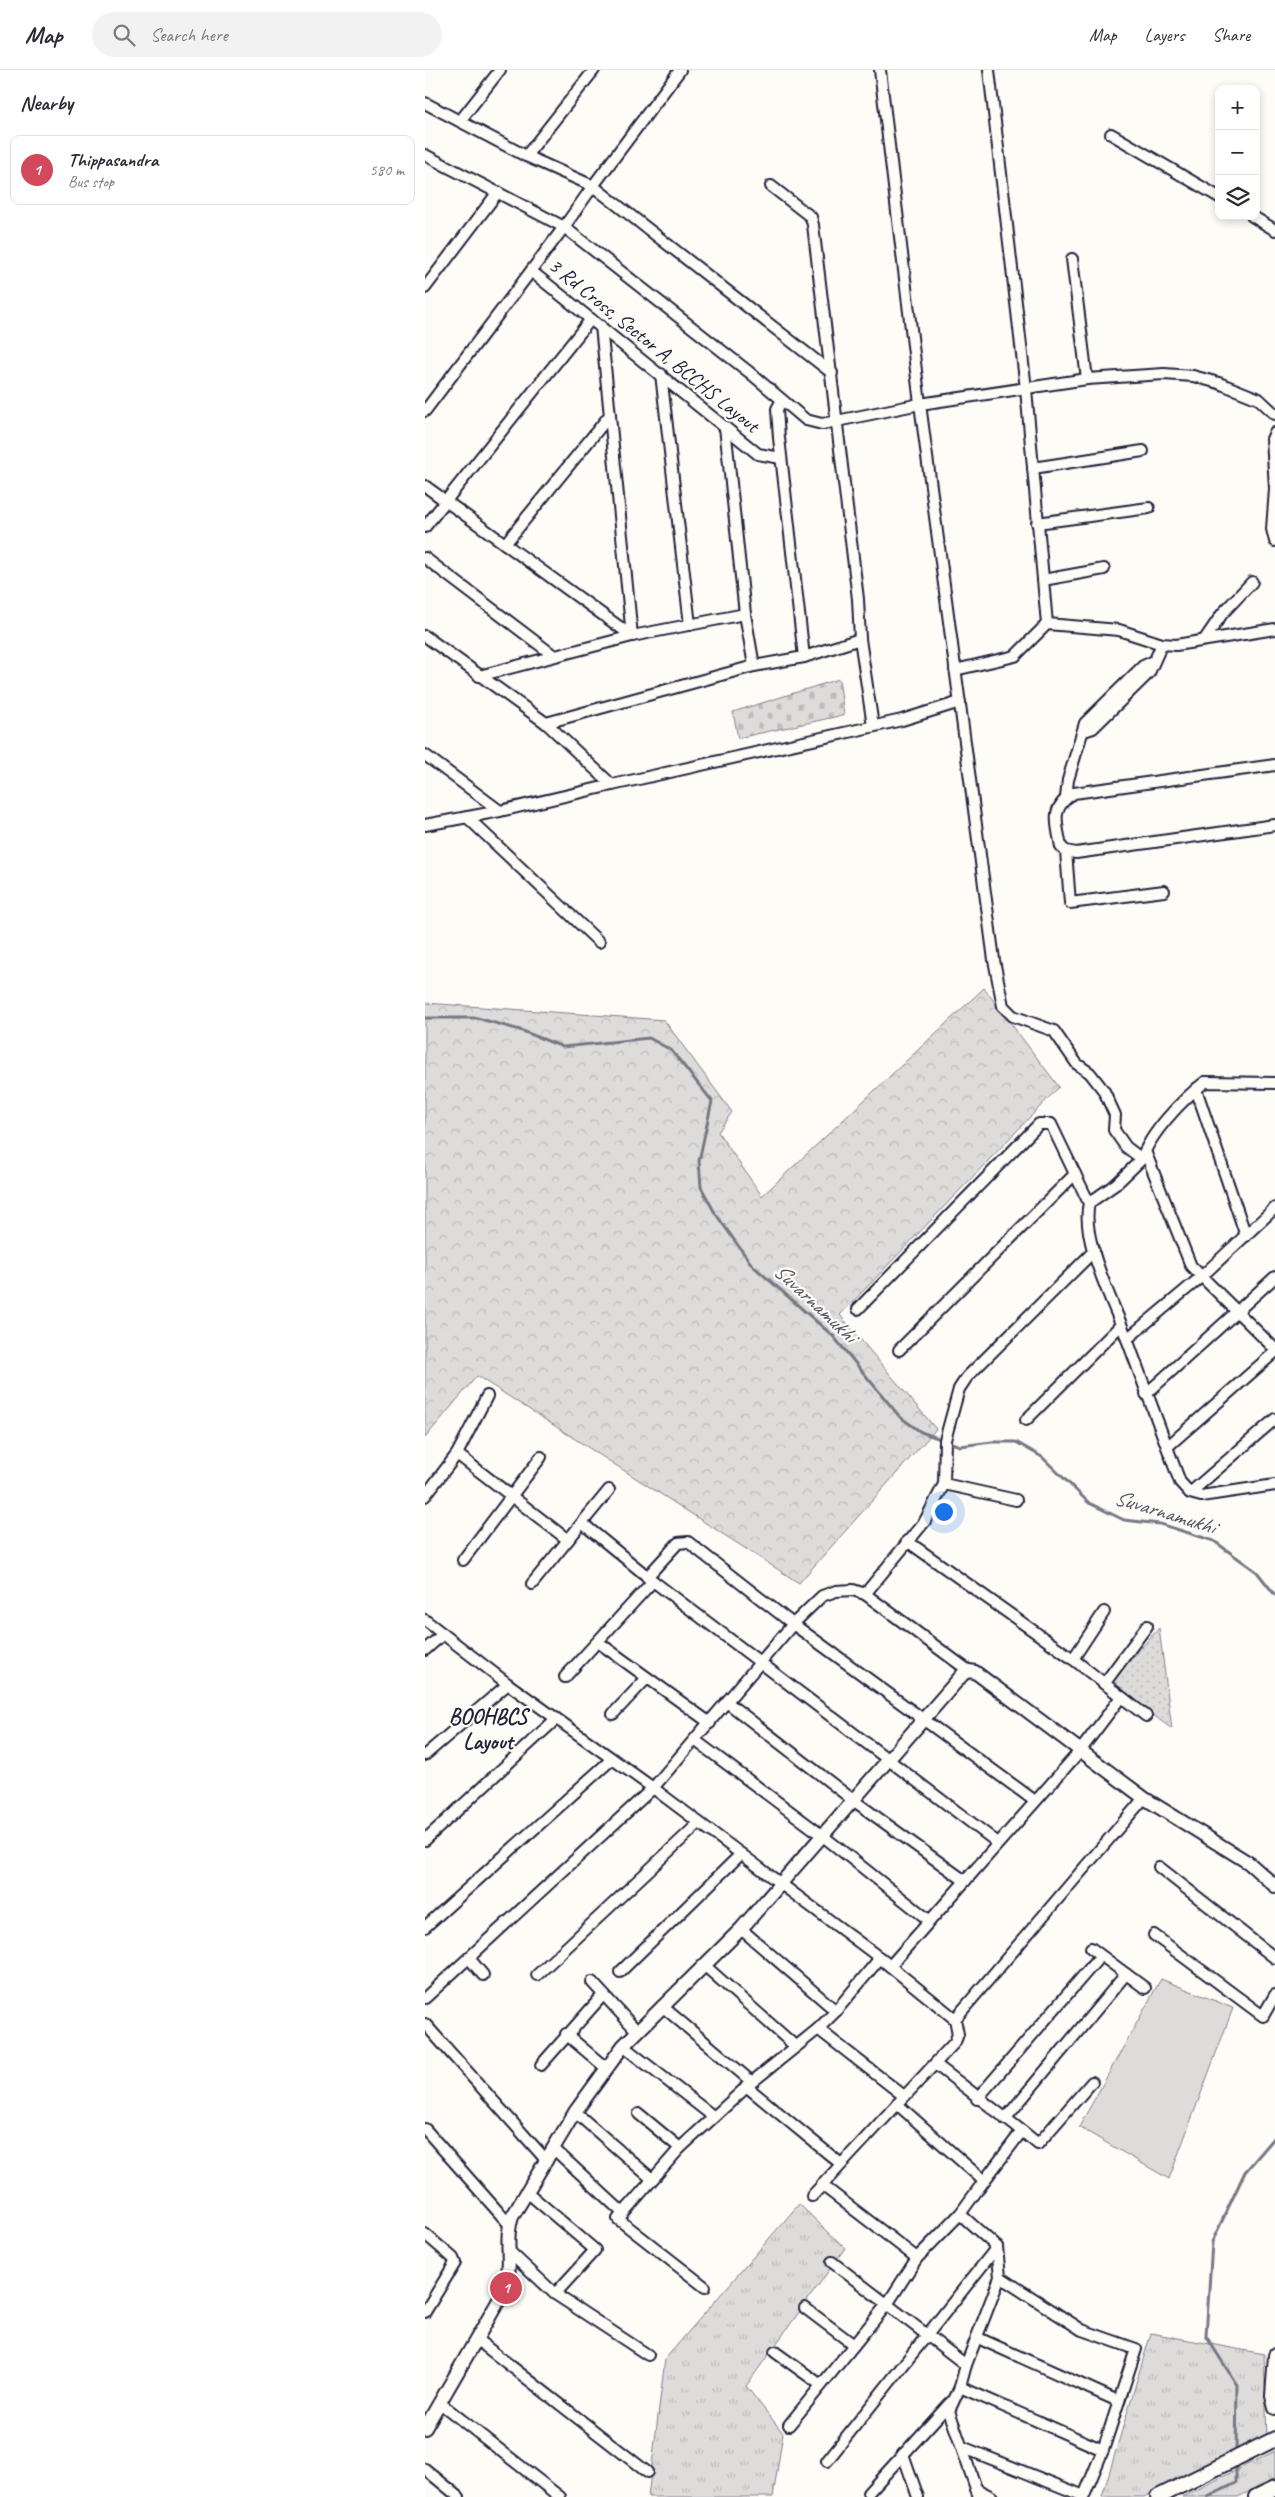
<!DOCTYPE html>
<html lang="en">
<head>
<meta charset="utf-8">
<style>
  body { margin:0; font-family:Caveat,sans-serif; background:#f2f2f3; color:#2b2b33 }
  .controls { position:absolute; right:15px; top:15px; display:grid; overflow:hidden; border-radius:10px; box-shadow:0 2px 8px #0003 }
  .controls button { width:45px; height:45px; display:grid; place-items:center; padding:0; border:0; border-bottom:1px solid #e1e1e2; background:#fff; color:#2b2b33; font:25px sans-serif }
  .you { position:absolute; left:518px; top:1441px; width:18px; height:18px; margin:-12px; border:4px solid #fff; border-radius:50%; background:#1a73e8; box-shadow:0 0 0 8px #1a73e833 }
  .badge { display:grid; place-items:center; width:32px; height:32px; border-radius:50%; background:#d1495b; color:#fff; font-size:16px; font-weight:700 }
  .pin { position:absolute; translate:-50% -50%; border:2px solid #fff; box-shadow:0 1px 5px #0006 }
  .list { margin:0; padding:0; list-style:none }
  h2 { display:flex; justify-content:space-between; align-items:center; height:65px; margin:0; padding:0 20px; font-size:21px }
  h2 small { font-size:16px; font-weight:400; color:#7c7c81 }
  .list li { display:grid; grid-template-columns:32px 1fr auto; gap:15px; align-items:center; box-sizing:border-box; height:70px; margin:0 10px 10px; padding:0 10px; border:1px solid #e1e1e2; border-radius:10px }
  .list b { display:block; font-size:19px; white-space:nowrap }
  .list p { margin:0; font-size:16px; white-space:nowrap; color:#7c7c81 }
  .list em { font-size:16px; font-style:normal; color:#7c7c81 }
  .icon { flex:none; width:28px; height:28px; fill:none; stroke:currentColor; stroke-width:2; stroke-linecap:round; stroke-linejoin:round }
  .map { position:relative; flex:none; width:850px; height:2427px; overflow:hidden }
  header { display:flex; align-items:center; gap:30px; box-sizing:border-box; height:70px; padding:0 25px; background:#fff; border-bottom:1px solid #e1e1e2 }
  header strong { font-size:24px }
  nav { display:flex; gap:28px; margin-inline-start:auto; font-size:18px }
  .search { width:350px; height:45px; background:#f2f2f3; display:flex; align-items:center; gap:12px; box-sizing:border-box; padding:0 18px; border-radius:28px; color:#7c7c81; font-size:19px }
  main { display:flex }
  aside { flex:1; background:#fff }
  .map>svg:first-child { display:block }
  .grass { fill:url(#grass-tufts); stroke:#807f8b }
  .forest { fill:url(#forest-crowns); stroke:#807f8b }
  .cemetery { fill:url(#cemetery-stones); stroke:#807f8b }
  .park { fill:url(#park-dots); stroke:#807f8b }
  .pitch { fill:#dddcdb; stroke:#807f8b }
  .lines { fill:none; stroke-linecap:round; stroke-linejoin:round }
  .stream { stroke:#787885; stroke-width:3 }
  .minor-casing { stroke:#22223b; stroke-width:14 }
  .tertiary-casing { stroke:#22223b; stroke-width:16 }
  .secondary-casing { stroke:#22223b; stroke-width:18 }
  .minor { stroke:#fdfcf7; stroke-width:10 }
  .tertiary { stroke:#fdfcf7; stroke-width:12 }
  .secondary { stroke:#fdfcf7; stroke-width:14 }
  .labels { text-anchor:middle; stroke-width:4.5; stroke-linejoin:round; paint-order:stroke }
  .street-label { font-size:21px; fill:#22223b; stroke:#fdfcf7 }
  .water-label { font-size:22px; font-style:italic; fill:#545466; stroke:#fdfcf7 }
  .neighbourhood-label { font-size:22px; font-weight:bold; fill:#22223b; stroke:#fdfcf7 }
</style>
</head>
<body>
<header>
<strong>Map</strong>
<div class="search"><svg class="icon" aria-label="search" viewBox="0 0 24 24"><circle cx="10" cy="10" r="6"/><path d="M15 15l6 6"/></svg>Search here</div>
<nav><a>Map</a><a>Layers</a><a>Share</a></nav>
</header>
<main>
<aside>
<h2>Nearby<small></small></h2>
<ul class="list">
<li><span class="badge">1</span><div><b>Thippasandra</b><p>Bus stop</p></div><em>580 m</em></li>
</ul>
</aside>
<div class="map">
<svg width="850" height="2427" viewBox="0 0 850 2427">
  <defs>
    <pattern id="grass-tufts" width="24" height="20" patternUnits="userSpaceOnUse" patternTransform="scale(1.25)"><rect width="24" height="20" fill="#dddcdb"/><path d="M3 7l-1-3M5 7V3M7 7l1-3M15 17l-1-3M17 17v-4M19 17l1-3" fill="none" stroke="#bdbcbd"/></pattern>
    <pattern id="forest-crowns" width="20" height="18" patternUnits="userSpaceOnUse" patternTransform="scale(1.25)"><rect width="20" height="18" fill="#dddcdb"/><path d="M2 6a3 3 0 1 1 6 0M12 15a3 3 0 1 1 6 0" fill="none" stroke="#bdbcbd"/></pattern>
    <pattern id="cemetery-stones" width="16" height="16" patternUnits="userSpaceOnUse" patternTransform="scale(1.25)"><rect width="16" height="16" fill="#dddcdb"/><path d="M2 7V4a2 2 0 0 1 4 0v3zM10 15v-3a2 2 0 0 1 4 0v3z" fill="#bdbcbd"/></pattern>
    <pattern id="park-dots" width="8" height="8" patternUnits="userSpaceOnUse" patternTransform="scale(1.25)"><rect width="8" height="8" fill="#dddcdb"/><path d="M2 2h.1M6 6h.1" fill="none" stroke="#bdbcbd" stroke-width="1.8" stroke-linecap="round"/></pattern>
  </defs>
  <rect width="100%" height="100%" fill="#fdfcf7"/>
  <filter id="ink" filterUnits="userSpaceOnUse"><feTurbulence type="fractalNoise" baseFrequency=".02" numOctaves="2"/><feDisplacementMap in="SourceGraphic" scale="10" xChannelSelector="R" yChannelSelector="G"/><feConvolveMatrix kernelMatrix="1 2 1 2 8 2 1 2 1" color-interpolation-filters="sRGB"/></filter>
  <g filter="url(#ink)">
    <g class="grass">
      <polygon points="374,2134 420,2178 321,2316 358,2363 348,2427 223,2427 240,2289"/>
      <polygon points="726,2263 839,2284 842,2368 719,2427 677,2427"/>
      <polygon points="850,2381 850,2409 813,2427 757,2427"/>
    </g>
    <polygon class="forest" points="559,918 634,1017 415,1245 511,1359 374,1513 52,1306 0,1368 0,933 239,950 307,1042 293,1062 337,1126"/>
    <polygon class="cemetery" points="414,609 419,645 313,668 308,642"/>
    <polygon class="park" points="734,1558 747,1659 685,1613"/>
    <polygon class="pitch" points="736,1909 808,1938 744,2109 654,2057"/>
    <g class="lines">
      <g class="stream">
        <polyline points="0,948 52,948 95,960 138,977 224,968 246,980 287,1031 274,1091 276,1117 290,1143 327,1195 408,1266 475,1347 496,1362 535,1376 567,1372 591,1372 617,1387 664,1433 699,1450 735,1454 789,1471 832,1502 850,1525"/>
        <polyline points="811,2384 812,2315 781,2266 787,2172 820,2102 850,2067"/>
        <polyline points="783,2427 811,2413 811,2393"/>
      </g>
      <defs>
        <g id="minor">
          <path d="M455,0L495,334L569,890L578,936L588,946L629,961L652,994L665,1003L679,1021L690,1045L689,1060L701,1077L717,1089C725,1063 758,1029 780,1012L850,1013"/>
          <polyline points="564,0 601,319 622,554"/>
          <polyline points="0,33 101,86 168,116 255,0"/>
          <polyline points="35,51 75,0"/>
          <polyline points="686,64 794,127"/>
          <polyline points="0,85 139,157 106,201 333,384 356,388"/>
          <polyline points="101,86 169,0"/>
          <polyline points="346,116 386,147 388,155 433,529 435,569 379,587 329,596 121,653 187,715 477,650 535,632"/>
          <polyline points="827,146 850,160"/>
          <polyline points="647,189 662,309"/>
          <polyline points="0,218 73,122"/>
          <polyline points="407,303 168,116 139,157 324,302 381,350 397,354 495,334 662,309 739,304 768,306 794,313 834,329 850,344"/>
          <polyline points="236,304 265,555"/>
          <polyline points="357,330 352,339 354,368 379,587"/>
          <polyline points="0,341 106,201"/>
          <polyline points="850,363 847,369 850,419 847,459 850,471"/>
          <polyline points="608,398 718,381"/>
          <polyline points="0,416 207,566 320,544 300,357"/>
          <polyline points="612,453 724,438"/>
          <polyline points="0,457 166,249"/>
          <polyline points="80,474 185,345"/>
          <polyline points="0,488 128,585"/>
          <polyline points="618,510 679,499"/>
          <polyline points="320,544 329,596"/>
          <polyline points="0,566 121,653"/>
          <polyline points="435,569 448,656"/>
          <polyline points="780,569 797,544 827,512"/>
          <polyline points="530,600 590,586 622,554 694,560 737,574 751,575 850,559"/>
          <polyline points="54,606 207,566 176,256"/>
          <polyline points="659,661 668,658 724,603 737,574"/>
          <polyline points="0,685 75,741"/>
          <path d="M850,695L649,723C624,738 632,753 636,777L641,781L651,783L850,755"/>
          <polyline points="641,727 643,710 660,653 718,596 729,591"/>
          <polyline points="42,747 174,872"/>
          <polyline points="0,755 75,741 187,715"/>
          <polyline points="641,781 645,833 739,821"/>
          <polyline points="771,1019 821,1166"/>
          <polyline points="720,1081 766,1196 850,1279"/>
          <polyline points="850,1138 776,1207 702,1269 755,1412 765,1423 776,1426 850,1415"/>
          <polyline points="433,1239 614,1054 626,1054 664,1133"/>
          <path d="M702,1269C689,1234 655,1169 664,1133L691,1114L717,1089"/>
          <polyline points="474,1280 650,1104"/>
          <polyline points="721,1324 850,1207"/>
          <polyline points="601,1350 696,1255"/>
          <polyline points="742,1377 850,1282"/>
          <polyline points="32,1384 143,1470"/>
          <polyline points="519,1414 591,1430"/>
          <polyline points="765,1423 850,1349"/>
          <polyline points="0,1426 32,1384 62,1326"/>
          <polyline points="157,1453 228,1511 573,1773"/>
          <polyline points="482,1471 648,1589 721,1646"/>
          <polyline points="38,1490 116,1387"/>
          <polyline points="222,1507 253,1473 263,1472 368,1554 610,1731"/>
          <polyline points="107,1514 184,1420"/>
          <polyline points="440,1524 500,1451 519,1414 520,1370 534,1319 542,1307 669,1181"/>
          <polyline points="0,1550 83,1614 228,1718 0,1928"/>
          <polyline points="173,1572 285,1653"/>
          <polyline points="0,1580 18,1564"/>
          <polyline points="648,1589 679,1542"/>
          <polyline points="140,1607 228,1511"/>
          <polyline points="679,1614 722,1556"/>
          <polyline points="303,1633 428,1730 540,1811"/>
          <polyline points="188,1644 221,1609"/>
          <polyline points="271,1671 398,1766 505,1851"/>
          <polyline points="0,1685 83,1614"/>
          <polyline points="0,1770 131,1649"/>
          <polyline points="734,1797 850,1888"/>
          <polyline points="0,1857 187,1689"/>
          <polyline points="316,1859 411,1941"/>
          <polyline points="729,1865 838,1946 850,1925"/>
          <polyline points="666,1878 720,1918"/>
          <polyline points="44,1888 58,1905"/>
          <polyline points="279,1895 370,1976"/>
          <polyline points="465,1896 655,1681 696,1627"/>
          <polyline points="195,1902 316,1784"/>
          <polyline points="112,1905 274,1753"/>
          <polyline points="167,1912 212,1961"/>
          <polyline points="237,1936 327,2012"/>
          <polyline points="530,1949 719,1728"/>
          <polyline points="0,1954 122,2091"/>
          <polyline points="393,1959 479,2026"/>
          <polyline points="141,1964 181,1998"/>
          <polyline points="198,1976 289,2047"/>
          <polyline points="510,1994 597,2061 559,2111"/>
          <polyline points="116,1995 178,1925"/>
          <polyline points="321,2016 416,2094"/>
          <polyline points="552,2029 671,1891"/>
          <polyline points="472,2034 559,2111 535,2144"/>
          <polyline points="150,2042 227,2109"/>
          <polyline points="214,2044 255,2078"/>
          <polyline points="580,2049 701,1904"/>
          <polyline points="0,2059 84,2154"/>
          <polyline points="597,2061 613,2074 667,2012"/>
          <polyline points="129,2079 198,2143"/>
          <polyline points="397,2115 492,2188"/>
          <polyline points="102,2122 170,2180 130,2224"/>
          <polyline points="387,2126 530,1972 533,1964 530,1949 455,1888 228,1718 368,1554 397,1526 411,1521 428,1520 440,1524 544,1601"/>
          <polyline points="0,2164 28,2188 30,2193 0,2242"/>
          <polyline points="85,2182 130,2224 223,2285"/>
          <polyline points="407,2192 541,2295"/>
          <polyline points="280,2217 193,2149 255,2078 327,2012 393,1959 411,1941 455,1888"/>
          <polyline points="380,2238 429,2275"/>
          <polyline points="553,2268 693,2331"/>
          <polyline points="51,2269 222,2402"/>
          <polyline points="350,2282 396,2315"/>
          <polyline points="535,2317 678,2380"/>
          <polyline points="15,2333 135,2427"/>
          <polyline points="364,2355 463,2233 492,2188 535,2144 572,2177 575,2207 541,2295 535,2317 524,2341 554,2427"/>
          <polyline points="537,2377 659,2426 678,2380 711,2279 657,2260 575,2207"/>
          <polyline points="478,2384 493,2427"/>
          <polyline points="402,2391 572,2177"/>
          <polyline points="0,2399 34,2427"/>
          <polyline points="551,2419 567,2427"/>
          <polyline points="443,2423 526,2332"/>
        </g>
        <g id="tertiary">
          <polyline points="850,2285 847,2326 850,2338"/>
          <path d="M0,2358L81,2218C88,2194 79,2169 87,2147L150,2042L198,1976L316,1859L538,1604L544,1601L550,1602L719,1728L824,1793L850,1816"/>
        </g>
        <g id="secondary">
          <polyline points="733,2427 850,2369"/>
          <polyline points="831,2427 850,2418"/>
        </g>
      </defs>
      <use href="#minor" class="minor-casing"/>
      <use href="#tertiary" class="tertiary-casing"/>
      <use href="#secondary" class="secondary-casing"/>
      <use href="#minor" class="minor"/>
      <use href="#tertiary" class="tertiary"/>
      <use href="#secondary" class="secondary"/>
    </g>
  </g>
  <g class="labels">
    <g class="street-label">
      <text transform="translate(229 275) rotate(39)" y="7">3 Rd Cross, Sector A, BCCHS Layout</text>
    </g>
    <g class="water-label">
      <text transform="translate(391 1232) rotate(43)" y="8">Suvarnamukhi</text>
      <text transform="translate(740 1441) rotate(17)" y="8">Suvarnamukhi</text>
    </g>
    <g class="neighbourhood-label">
      <text x="63" y="1654">BOOHBCS<tspan x="63" dy="25">Layout</tspan></text>
    </g>
  </g>
</svg>
<div class="controls">
<button>+</button>
<button>−</button>
<button><svg class="icon" aria-label="layers" viewBox="0 0 24 24"><path d="M12 4l9 5-9 5-9-5zM3 14l9 5 9-5"/></svg></button>
</div>
<div class="you"></div>
<div class="pin badge" style="left:81px;top:2218px">1</div>
</div>
</main>
</body>
</html>
